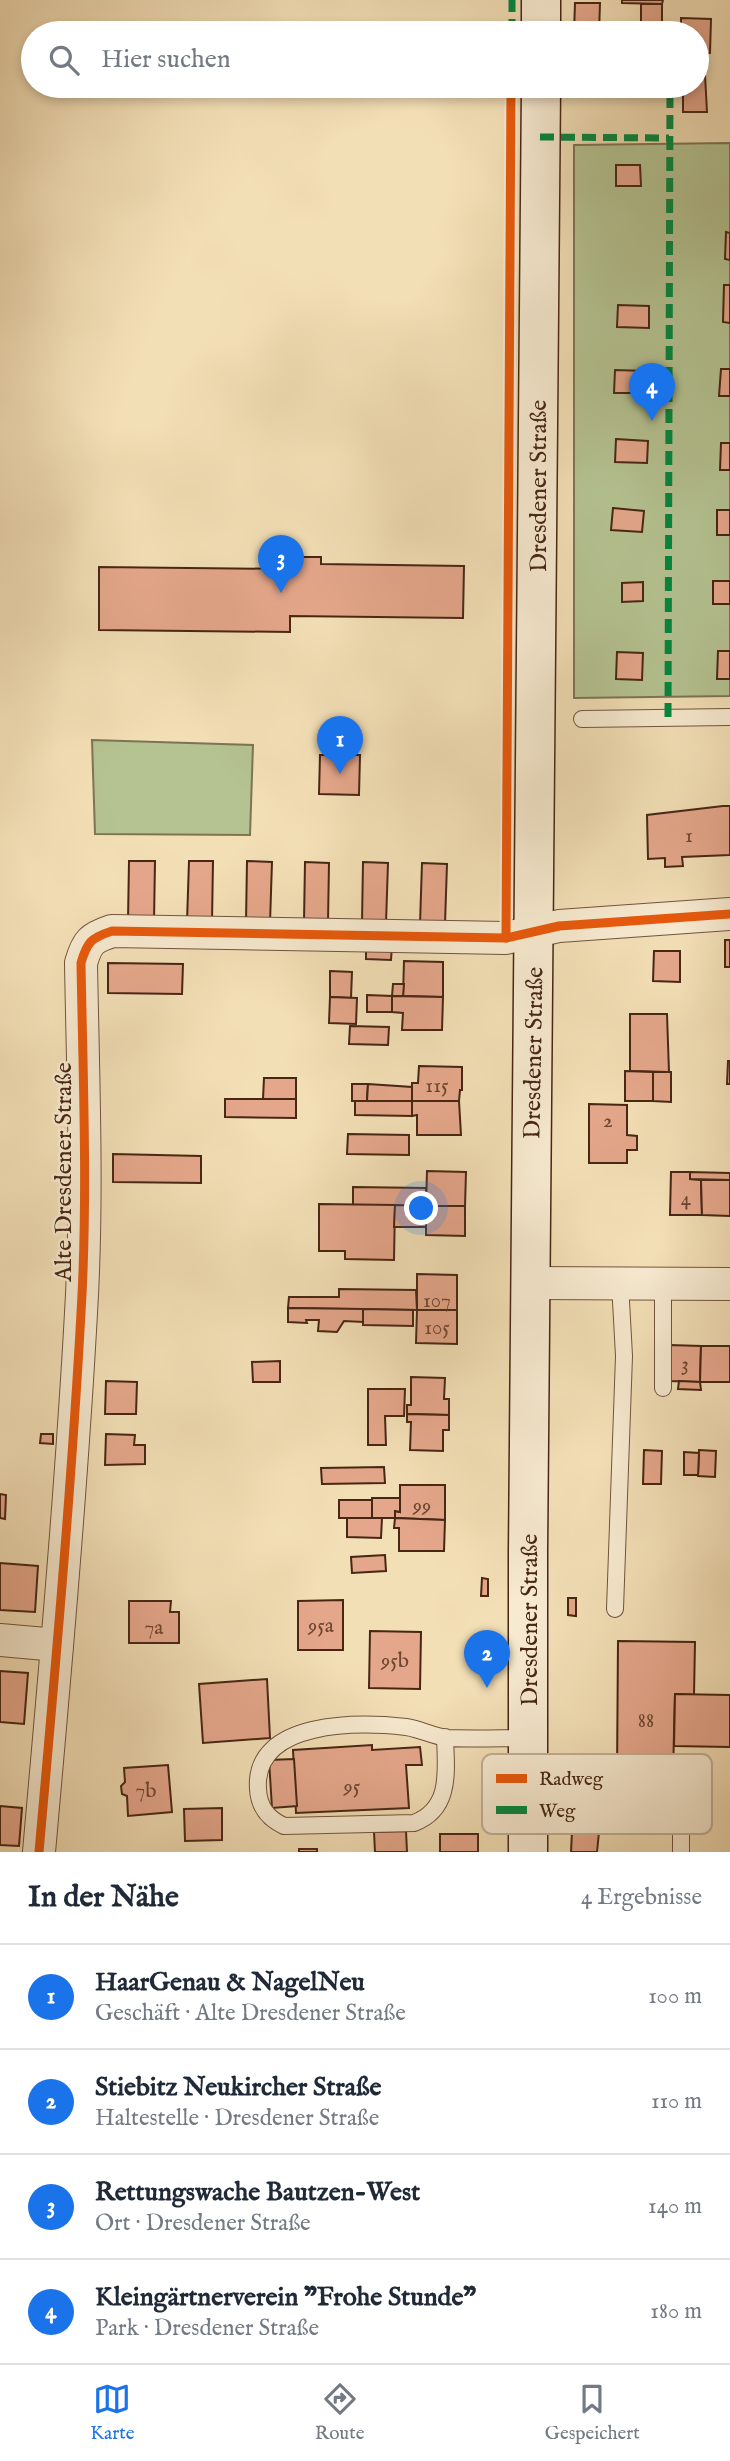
<!DOCTYPE html>
<html lang="de">
<head>
<meta charset="utf-8">
<style>
  body { margin:0; font-family:"IM FELL English",serif; background:#f2f2f3; color:#1f2937 }
  .you { position:absolute; left:422px; top:1209px; width:24px; height:24px; margin:-18px; border:5px solid #fff; border-radius:50%; background:#1a73e8; box-shadow:0 0 0 10px #1a73e833 }
  .badge { display:grid; place-items:center; width:46px; height:46px; border-radius:50%; background:#1a73e8; color:#fff; font-size:23px; font-weight:700 }
  .pin { position:absolute; translate:-50% -58px; filter:drop-shadow(0 2px 4px #0008) }
  .pin::after { content:''; position:absolute; top:37px; width:24px; height:21px; background:inherit; clip-path:polygon(0 0,100% 0,50% 100%) }
  .list { margin:0; padding:0; list-style:none }
  h2 { display:flex; justify-content:space-between; align-items:center; height:91px; margin:0; padding:0 28px; font-size:30px }
  h2 small { font-size:23px; font-weight:400; color:#747a83 }
  .list li { display:grid; grid-template-columns:46px 1fr auto; gap:21px; align-items:center; box-sizing:border-box; height:105px; padding:0 28px; border-top:2px solid #e0e1e3 }
  .list b { display:block; font-size:26px; white-space:nowrap }
  .list p { margin:0; font-size:23px; white-space:nowrap; color:#747a83 }
  .list em { font-size:23px; font-style:normal; color:#747a83 }
  .icon { flex:none; width:38px; height:38px; fill:none; stroke:currentColor; stroke-width:2; stroke-linecap:round; stroke-linejoin:round }
  .map { position:relative; flex:none; width:730px; height:1852px; overflow:hidden }
  .search { position:absolute; background:#fff; box-shadow:0 4px 10px #0003; left:21px; right:21px; top:21px; height:77px; display:flex; align-items:center; gap:18px; box-sizing:border-box; padding:0 24px; border-radius:38px; color:#747a83; font-size:26px }
  .sheet { height:511px; background:#fff }
  nav { display:flex; justify-content:space-around; align-items:center; box-sizing:border-box; height:98px; border-top:2px solid #e0e1e3; background:#fff; font-size:19px; color:#747a83 }
  nav a { display:grid; justify-items:center; gap:4px }
  nav .on { color:#1a73e8 }
  .map>svg:first-child { display:block }
  .green { fill:#b5c392; stroke:#7e7453; stroke-width:2 }
  .building { fill:#e5a78b; stroke:#472614; stroke-width:2 }
  .lines { fill:none; stroke-linecap:round; stroke-linejoin:round }
  .lane-casing { stroke:#72543c; stroke-width:18 }
  .street-casing { stroke:#72543c; stroke-width:34 }
  .secondary-casing { stroke:#472614; stroke-width:41 }
  .lane { stroke:#f7ead0; stroke-width:16 }
  .street { stroke:#f7ead0; stroke-width:32 }
  .secondary { stroke:#f7ead0; stroke-width:38 }
  .quiet { stroke:#00873e; stroke-width:7; stroke-dasharray:14 7; stroke-linecap:butt }
  .cycleway-casing { stroke:#f7ead0; stroke-width:13 }
  .cycleway { stroke:#e8590c; stroke-width:9 }
  .labels { text-anchor:middle; stroke-width:5; stroke-linejoin:round; paint-order:stroke }
  .number-label { font-size:21px; fill:#6e4632 }
  .street-label { font-size:24px; fill:#472614; stroke:#f7ead0 }
  .key { fill:#f7ead0; stroke:#c2af98; stroke-width:2 }
  .key-label { font-size:19px; fill:#472614 }
</style>
</head>
<body>
<div class="map">
<svg width="730" height="1852" viewBox="0 0 730 1852">
  <rect width="100%" height="100%" fill="#f3dfb6"/>
  <filter id="stains"><feTurbulence type="fractalNoise" baseFrequency=".00286" numOctaves="4"/><feColorMatrix values="0 0 0 0 .2 0 0 0 0 .09 0 0 0 0 .02 0 0 0 .5 -.17"/></filter>
  <radialGradient id="worn" r=".72"><stop offset=".6" stop-color="#630" stop-opacity="0"/><stop offset="1" stop-color="#630" stop-opacity=".3"/></radialGradient>
  <g class="green">
    <polygon points="730,143 730,696 574,698 574,145"/>
    <polygon points="92,740 253,745 250,835 95,834"/>
  </g>
  <g class="building">
    <polygon points="622,0 663,0 662,4 622,3"/>
    <polygon points="575,3 600,3 599,33 574,33"/>
    <rect x="641" y="4" width="21" height="29"/>
    <polygon points="681,18 711,19 710,53 697,53 697,33 681,33"/>
    <polygon points="697,75 705,75 707,112 683,112 683,86 697,86"/>
    <polygon points="616,165 640,165 641,186 616,186"/>
    <polygon points="726,232 730,233 730,260 725,259"/>
    <polygon points="724,285 730,285 730,323 723,322"/>
    <polygon points="618,305 649,306 649,328 617,327"/>
    <polygon points="721,369 730,369 730,396 719,396"/>
    <polygon points="615,370 646,371 646,393 614,393"/>
    <polygon points="616,439 648,441 647,463 615,462"/>
    <polygon points="721,443 730,443 730,470 720,470"/>
    <polygon points="613,508 644,511 642,532 611,530"/>
    <rect x="717" y="510" width="13" height="25"/>
    <polygon points="291,557 321,557 321,564 464,566 463,618 290,616 290,632 99,630 99,567 291,569"/>
    <rect x="713" y="581" width="17" height="23"/>
    <polygon points="643,582 643,601 622,602 622,583"/>
    <polygon points="718,651 730,651 730,679 717,679"/>
    <polygon points="617,652 643,653 642,680 616,679"/>
    <polygon points="320,755 360,755 359,795 319,794"/>
    <polygon points="723,806 730,806 730,855 682,857 683,866 665,867 665,858 648,859 647,815"/>
    <polygon points="129,861 155,861 154,922 128,921"/>
    <polygon points="189,861 213,861 212,922 187,922"/>
    <polygon points="247,861 272,862 270,923 246,922"/>
    <polygon points="305,862 329,863 328,922 304,922"/>
    <polygon points="363,862 388,863 386,923 362,923"/>
    <polygon points="422,863 447,864 445,924 420,924"/>
    <rect x="725" y="940" width="5" height="27"/>
    <polygon points="366,945 392,946 391,960 366,959"/>
    <polygon points="654,951 680,951 680,982 653,981"/>
    <polygon points="404,961 443,962 443,997 403,996"/>
    <polygon points="108,963 183,964 182,994 108,993"/>
    <polygon points="330,971 352,972 351,998 330,997"/>
    <polygon points="393,984 404,984 403,996 392,996"/>
    <polygon points="367,995 392,996 392,1012 367,1012"/>
    <polygon points="392,996 443,997 442,1030 402,1030 403,1013 392,1012"/>
    <polygon points="330,997 357,998 356,1024 329,1023"/>
    <polygon points="630,1014 667,1014 669,1072 630,1071"/>
    <polygon points="350,1026 389,1027 388,1045 349,1044"/>
    <polygon points="728,1061 730,1061 730,1084 727,1084"/>
    <polygon points="419,1066 462,1067 462,1090 460,1090 459,1101 412,1101 412,1083 418,1083"/>
    <polygon points="625,1071 653,1072 653,1101 625,1101"/>
    <polygon points="653,1072 671,1072 671,1102 653,1101"/>
    <polygon points="264,1078 296,1078 296,1099 263,1099"/>
    <polygon points="352,1084 368,1084 367,1101 352,1101"/>
    <polygon points="368,1084 412,1087 412,1101 367,1101"/>
    <polygon points="225,1099 296,1099 296,1118 225,1117"/>
    <polygon points="355,1101 412,1101 412,1116 355,1115"/>
    <polygon points="412,1101 459,1101 461,1135 417,1135 417,1115 412,1116"/>
    <polygon points="589,1104 627,1105 627,1135 637,1136 637,1150 627,1150 627,1163 589,1163"/>
    <polygon points="348,1134 409,1135 409,1155 347,1154"/>
    <polygon points="113,1154 201,1156 201,1183 113,1182"/>
    <polygon points="427,1171 466,1172 465,1206 426,1206"/>
    <polygon points="671,1172 690,1172 690,1179 701,1180 702,1215 670,1215"/>
    <polygon points="690,1172 730,1173 730,1180 690,1179"/>
    <polygon points="701,1180 730,1180 730,1216 702,1215"/>
    <polygon points="353,1187 426,1188 426,1206 353,1205"/>
    <polygon points="319,1204 395,1205 394,1260 345,1259 345,1251 319,1251"/>
    <polygon points="395,1205 426,1206 426,1227 394,1227"/>
    <polygon points="426,1206 465,1206 465,1236 426,1235"/>
    <polygon points="417,1274 457,1275 457,1310 417,1310"/>
    <polygon points="339,1289 416,1290 417,1310 288,1308 289,1297 339,1297"/>
    <polygon points="288,1308 363,1309 363,1322 344,1321 337,1332 318,1331 319,1320 306,1320 307,1323 288,1322"/>
    <polygon points="363,1309 413,1310 413,1326 363,1325"/>
    <polygon points="417,1310 457,1310 457,1344 416,1343"/>
    <polygon points="669,1345 701,1346 700,1382 669,1381"/>
    <polygon points="701,1346 730,1346 730,1382 700,1382"/>
    <polygon points="280,1361 280,1382 253,1382 252,1362"/>
    <polygon points="411,1377 445,1378 444,1399 449,1399 449,1415 407,1414 407,1405 411,1405"/>
    <polygon points="106,1381 137,1382 136,1414 105,1414"/>
    <polygon points="679,1381 700,1382 701,1390 678,1389"/>
    <polygon points="368,1389 405,1389 404,1416 385,1416 386,1445 368,1445"/>
    <polygon points="407,1414 449,1415 449,1430 443,1430 443,1451 410,1450 411,1422 407,1422"/>
    <polygon points="41,1434 53,1434 53,1444 40,1443"/>
    <polygon points="106,1434 135,1435 134,1445 145,1445 145,1464 105,1465"/>
    <polygon points="644,1450 662,1451 661,1484 643,1484"/>
    <polygon points="699,1450 716,1451 715,1477 698,1476"/>
    <polygon points="684,1452 699,1453 698,1475 684,1475"/>
    <polygon points="384,1467 385,1483 322,1484 321,1468"/>
    <polygon points="400,1485 445,1485 445,1520 395,1518 395,1511 400,1512"/>
    <polygon points="0,1494 6,1495 5,1519 0,1518"/>
    <polygon points="372,1498 400,1498 400,1512 395,1511 395,1518 372,1518"/>
    <rect x="339" y="1500" width="33" height="18"/>
    <polygon points="347,1518 382,1518 381,1538 347,1537"/>
    <polygon points="395,1518 445,1520 444,1551 399,1551 399,1528 394,1528"/>
    <polygon points="385,1555 386,1571 352,1573 351,1557"/>
    <polygon points="0,1563 38,1566 35,1612 0,1610"/>
    <polygon points="482,1578 488,1579 488,1596 481,1596"/>
    <polygon points="568,1598 576,1598 576,1616 568,1615"/>
    <polygon points="343,1600 343,1650 298,1650 298,1601"/>
    <polygon points="129,1601 171,1601 170,1612 179,1612 179,1643 129,1643"/>
    <polygon points="370,1631 421,1632 420,1689 369,1688"/>
    <polygon points="618,1641 695,1642 694,1695 675,1694 673,1775 617,1774"/>
    <polygon points="0,1671 28,1673 24,1724 0,1722"/>
    <polygon points="267,1679 270,1738 203,1743 199,1684"/>
    <polygon points="675,1694 730,1695 730,1747 674,1746"/>
    <polygon points="372,1745 372,1750 420,1747 422,1765 406,1765 409,1808 296,1813 293,1750"/>
    <polygon points="294,1759 297,1806 272,1808 269,1760"/>
    <polygon points="168,1765 172,1812 128,1816 127,1796 122,1794 121,1786 125,1782 124,1768"/>
    <polygon points="0,1806 22,1808 19,1846 0,1845"/>
    <polygon points="222,1808 222,1840 185,1841 184,1809"/>
    <polygon points="406,1831 407,1852 375,1852 374,1832"/>
    <polygon points="572,1831 599,1832 597,1852 571,1852"/>
    <rect x="440" y="1834" width="38" height="18"/>
    <rect x="299" y="1849" width="18" height="3"/>
  </g>
  <g class="lines">
    <defs>
      <g id="lane">
        <polyline points="582,719 730,717"/>
        <polyline points="663,1388 663,1284"/>
        <polyline points="615,1609 624,1356 620,1283"/>
        <path d="M445,1737C446,1770 452,1809 414,1823L284,1826C267,1818 259,1807 258,1789C253,1719 361,1722 406,1727C421,1729 434,1737 448,1738C475,1739 502,1738 529,1738"/>
        <polyline points="681,1852 681,1801"/>
      </g>
      <g id="street">
        <polyline points="531,1283 730,1284"/>
        <polyline points="0,1640 57,1645"/>
        <path d="M39,1852C55,1672 71,1493 81,1313C88,1197 83,1079 81,963C87,942 91,938 112,931L506,938L559,926L730,914"/>
      </g>
      <g id="secondary">
        <polyline points="541,33 541,0"/>
        <polyline points="528,1852 528,1553 541,86"/>
      </g>
    </defs>
    <use href="#lane" class="lane-casing"/>
    <use href="#street" class="street-casing"/>
    <use href="#secondary" class="secondary-casing"/>
    <use href="#lane" class="lane"/>
    <use href="#street" class="street"/>
    <use href="#secondary" class="secondary"/>
    <g class="quiet">
      <polyline points="512,33 512,0"/>
      <polyline points="540,137 669,138"/>
      <polyline points="668,717 670,86"/>
    </g>
    <defs>
      <g id="cycleway">
        <polyline points="506,938 511,86"/>
        <path d="M39,1852C55,1672 71,1493 81,1313C88,1197 83,1079 81,963C87,942 91,938 112,931L506,938L559,926L730,914"/>
      </g>
    </defs>
    <use href="#cycleway" class="cycleway-casing"/>
    <use href="#cycleway" class="cycleway"/>
  </g>
  <g class="labels">
    <g class="number-label">
      <text x="689" y="842">1</text>
      <text x="437" y="1092">115</text>
      <text x="608" y="1127">2</text>
      <text x="686" y="1205">4</text>
      <text x="437" y="1307">107</text>
      <text x="437" y="1334">105</text>
      <text x="685" y="1370">3</text>
      <text x="422" y="1512">99</text>
      <text x="321" y="1632">95a</text>
      <text x="154" y="1634">7a</text>
      <text x="395" y="1667">95b</text>
      <text x="646" y="1727">88</text>
      <text x="352" y="1793">95</text>
      <text x="146" y="1797">7b</text>
    </g>
    <g class="street-label">
      <text transform="translate(538 486) rotate(-90)" y="8">Dresdener Straße</text>
      <text transform="translate(533 1053) rotate(-89)" y="8">Dresdener Straße</text>
      <text transform="translate(63 1172) rotate(-90)" y="8">Alte Dresdener Straße</text>
      <text transform="translate(529 1620) rotate(-90)" y="8">Dresdener Straße</text>
    </g>
  </g>
  <rect x="482" y="1754" width="230" height="80" rx="10" class="key"/>
  <rect x="496" y="1774" width="31" height="9" fill="#e8590c"/>
  <rect x="496" y="1806" width="31" height="8" fill="#00873e"/>
  <g class="key-label">
    <text x="539" y="1785">Radweg</text>
    <text x="539" y="1817">Weg</text>
  </g>
  <rect width="100%" height="100%" filter="url(#stains)"/>
  <rect width="100%" height="100%" fill="url(#worn)"/>
</svg>
<div class="you"></div>
<div class="pin badge" style="left:340px;top:774px">1</div>
<div class="pin badge" style="left:487px;top:1688px">2</div>
<div class="pin badge" style="left:281px;top:593px">3</div>
<div class="pin badge" style="left:652px;top:421px">4</div>
<div class="search"><svg class="icon" aria-label="search" viewBox="0 0 24 24"><circle cx="10" cy="10" r="6"/><path d="M15 15l6 6"/></svg>Hier suchen</div>
</div>
<section class="sheet">
<h2>In der Nähe<small>4 Ergebnisse</small></h2>
<ul class="list">
<li><span class="badge">1</span><div><b>HaarGenau &amp; NagelNeu</b><p>Geschäft · Alte Dresdener Straße</p></div><em>100 m</em></li>
<li><span class="badge">2</span><div><b>Stiebitz Neukircher Straße</b><p>Haltestelle · Dresdener Straße</p></div><em>110 m</em></li>
<li><span class="badge">3</span><div><b>Rettungswache Bautzen-West</b><p>Ort · Dresdener Straße</p></div><em>140 m</em></li>
<li><span class="badge">4</span><div><b>Kleingärtnerverein &quot;Frohe Stunde&quot;</b><p>Park · Dresdener Straße</p></div><em>180 m</em></li>
</ul>
</section>
<nav>
<a class="on"><svg class="icon" aria-label="map" viewBox="0 0 24 24"><path d="M3 6l6-2 6 2 6-2v14l-6 2-6-2-6 2zM9 4v14M15 6v14"/></svg>Karte</a>
<a><svg class="icon" aria-label="directions" viewBox="0 0 24 24"><path d="M12 3l9 9-9 9-9-9zM9 14v-3h6M13 9l2 2-2 2"/></svg>Route</a>
<a><svg class="icon" aria-label="saved" viewBox="0 0 24 24"><path d="M7 4h10v16l-5-4-5 4z"/></svg>Gespeichert</a>
</nav>
</body>
</html>
